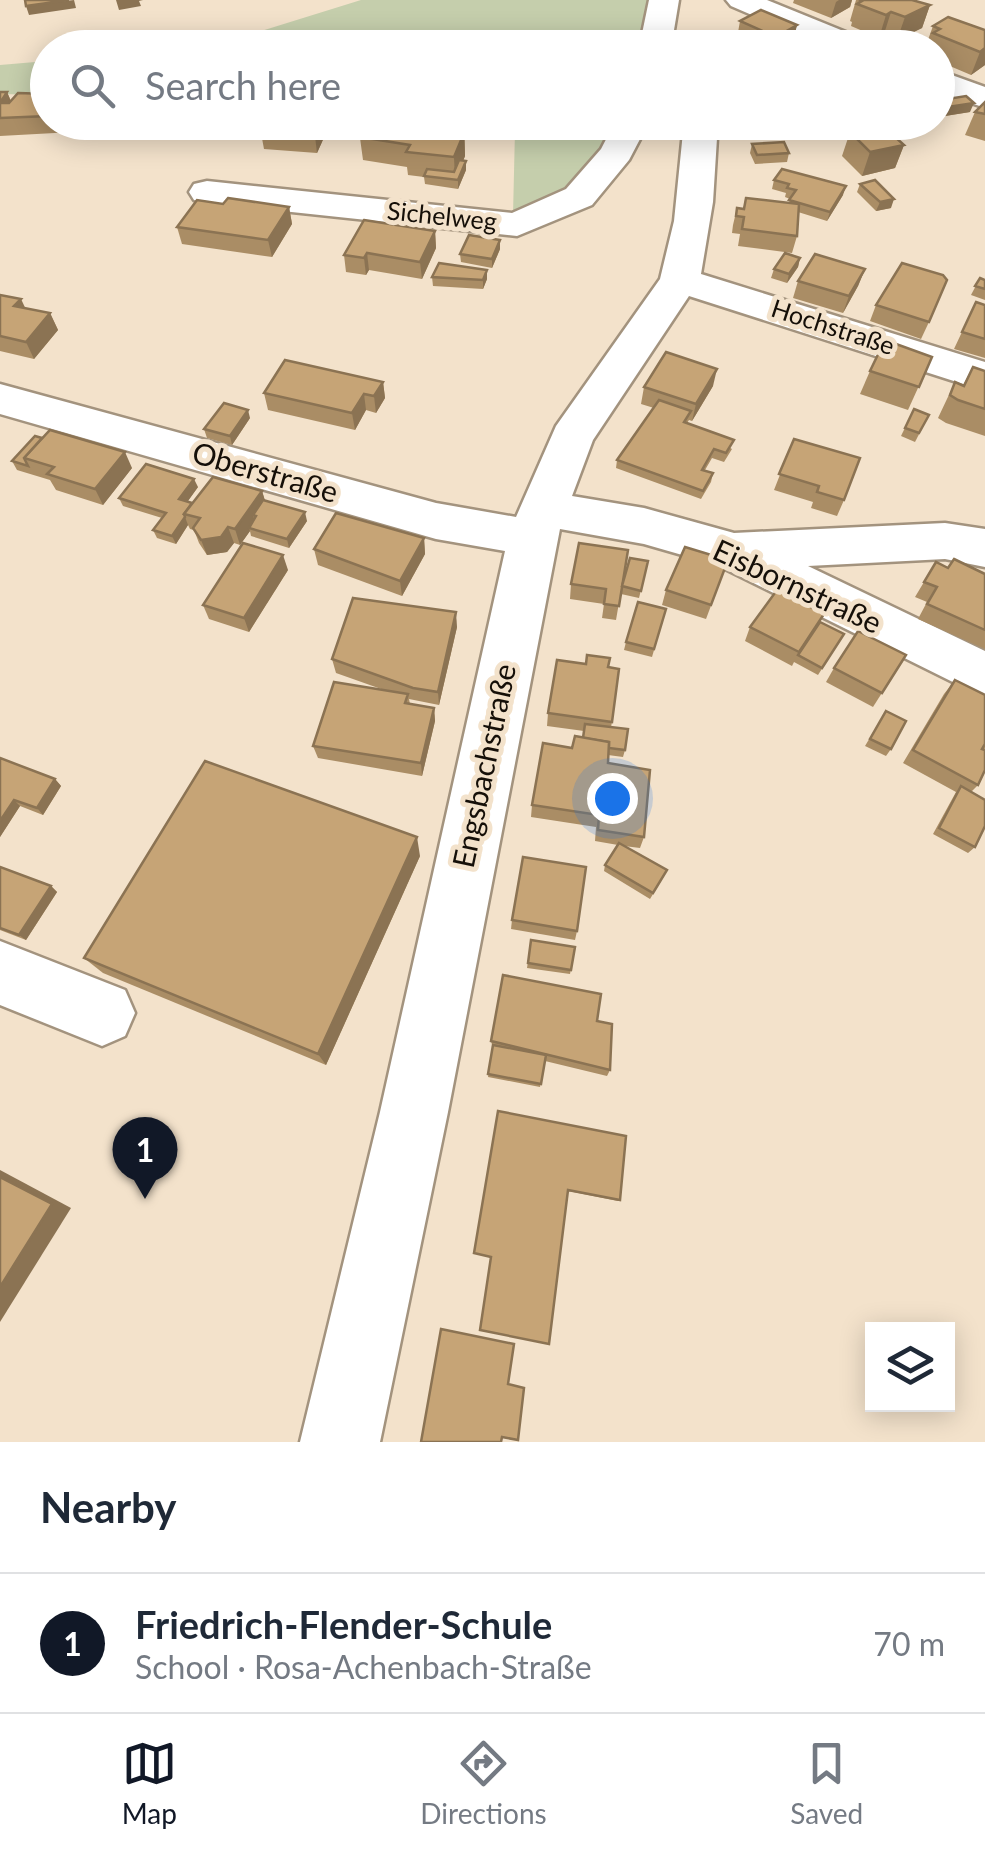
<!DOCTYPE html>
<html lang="en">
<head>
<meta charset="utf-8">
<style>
  body { margin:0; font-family:Lato,sans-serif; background:#f2f2f3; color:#1f2937 }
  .controls { position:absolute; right:30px; bottom:30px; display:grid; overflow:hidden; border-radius:0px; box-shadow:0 5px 25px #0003 }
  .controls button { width:90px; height:90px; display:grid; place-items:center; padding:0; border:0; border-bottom:2px solid #e0e1e3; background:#fff; color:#1f2937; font:50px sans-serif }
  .you { position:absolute; left:612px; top:798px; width:35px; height:35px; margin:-25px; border:8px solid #fff; border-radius:50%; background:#1a73e8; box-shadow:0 0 0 15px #1a73e833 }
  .badge { display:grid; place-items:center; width:65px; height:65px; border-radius:50%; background:#111827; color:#fff; font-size:32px; font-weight:700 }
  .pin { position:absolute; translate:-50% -82px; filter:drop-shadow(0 2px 5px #0008) }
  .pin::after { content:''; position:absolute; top:52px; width:35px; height:30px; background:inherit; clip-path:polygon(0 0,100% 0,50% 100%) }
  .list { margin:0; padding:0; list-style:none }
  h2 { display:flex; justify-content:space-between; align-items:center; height:130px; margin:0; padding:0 40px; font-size:42px }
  h2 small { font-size:32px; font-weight:400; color:#747a83 }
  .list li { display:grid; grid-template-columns:65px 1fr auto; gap:30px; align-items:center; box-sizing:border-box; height:140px; padding:0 40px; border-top:2px solid #e0e1e3 }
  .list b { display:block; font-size:38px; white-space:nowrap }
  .list p { margin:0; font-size:32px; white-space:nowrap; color:#747a83 }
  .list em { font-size:32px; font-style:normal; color:#747a83 }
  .icon { flex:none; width:55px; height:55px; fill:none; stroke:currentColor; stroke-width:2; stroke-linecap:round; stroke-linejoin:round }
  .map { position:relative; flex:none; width:985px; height:1442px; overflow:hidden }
  .search { position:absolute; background:#fff; box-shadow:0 5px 25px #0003; left:30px; right:30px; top:30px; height:110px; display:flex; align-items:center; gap:25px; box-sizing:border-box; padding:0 35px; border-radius:55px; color:#747a83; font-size:38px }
  .sheet { height:270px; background:#fff }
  nav { display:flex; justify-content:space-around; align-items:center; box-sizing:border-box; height:140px; border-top:2px solid #e0e1e3; background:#fff; font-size:28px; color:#747a83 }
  nav a { display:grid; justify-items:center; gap:5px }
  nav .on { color:#111827 }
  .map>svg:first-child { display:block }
  .green { fill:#c5ceac }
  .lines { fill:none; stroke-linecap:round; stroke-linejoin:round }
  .minor-casing { stroke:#a3937e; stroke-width:5 }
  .minor { fill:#fff; fill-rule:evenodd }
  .wall { fill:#aa8d65 }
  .shaded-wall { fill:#8b7353 }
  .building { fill:#c6a476; stroke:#8b7353; stroke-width:2.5 }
  .labels { text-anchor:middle; stroke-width:10; stroke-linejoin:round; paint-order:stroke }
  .far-street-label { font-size:25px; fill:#150f08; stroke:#f3e2cb }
  .street-label { font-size:30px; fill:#150f08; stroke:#f3e2cb }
</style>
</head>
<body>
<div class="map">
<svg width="985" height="1442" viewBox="0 0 985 1442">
  <rect width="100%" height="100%" fill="#f3e2cb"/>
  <g class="green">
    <polygon points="361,0 650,0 642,47 177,48 223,43"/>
    <polygon points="47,61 47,95 0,94 0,65"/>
    <path d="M448,123H620C598,174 562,193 513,215L515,130Z"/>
  </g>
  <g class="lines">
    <defs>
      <g id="minor">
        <polygon points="649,0 679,0 671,48 639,48"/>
        <polygon points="726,0 767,0 868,41 872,48 829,48 731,6"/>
        <polygon points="938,70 985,87 985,108 938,91"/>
        <polygon points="615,122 649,122 629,160 592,205 517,236 207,203 194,200 189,192 194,184 207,181 512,213 566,189 601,149"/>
        <polygon points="684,122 718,122 713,202 701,274 985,362 985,391 689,296 593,440 572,496 644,508 734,533 945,523 985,529 985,567 945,559 808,566 985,651 985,698 717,565 644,544 560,529 448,1112 380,1442 300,1442 380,1112 505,551 436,539 0,414 0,384 436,503 516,517 556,426 660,279 674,221"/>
        <polygon points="0,941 125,990 135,1013 125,1036 102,1046 0,1005"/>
      </g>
    </defs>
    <use href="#minor" class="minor-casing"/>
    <use href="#minor" class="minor"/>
  </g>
  <g class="wall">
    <polygon points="794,0 852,0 850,7 831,18 793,3"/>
    <polygon points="856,0 912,0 930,5 922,28 897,40 884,34 879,38 851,26 852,22 850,21"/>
    <polygon points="740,21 797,25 794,35 804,39 802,48 759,48 737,38"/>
    <polygon points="933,26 985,30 985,65 971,75 938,61 938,48 925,48"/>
    <polygon points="0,92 7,92 11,101 48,94 48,122 78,122 73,132 0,136"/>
    <polygon points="941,100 970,112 945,116 938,109"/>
    <polygon points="985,102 985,141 965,135 975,112"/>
    <polygon points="266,122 324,122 326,133 317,153 264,149 261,133"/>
    <polygon points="464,122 465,156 463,161 466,161 466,170 458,189 425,184 424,177 408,175 407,167 363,160 360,138 351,137 350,128"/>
    <polygon points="809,122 854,122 853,127 822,134"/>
    <polygon points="850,132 894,136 904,145 895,168 862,176 842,156"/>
    <polygon points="752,144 789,153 787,162 755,164 750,153"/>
    <polygon points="774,180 843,195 827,221 798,212 797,236 792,253 738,246 740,234 732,233 733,225 737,208 743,209 746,198 789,203 790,199 785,197 786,193 772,189"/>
    <polygon points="860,184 891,208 876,211 857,192"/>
    <polygon points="223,204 289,207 292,224 272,257 182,244 177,227"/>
    <polygon points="435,231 436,248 422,279 369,270 366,275 346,272 344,255"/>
    <polygon points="500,240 500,249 492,268 461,262 460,254"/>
    <polygon points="800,258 798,267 787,283 771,278 774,269"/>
    <polygon points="865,269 858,286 843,313 793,298 798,281"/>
    <polygon points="487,270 487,279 483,289 433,286 432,277"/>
    <polygon points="980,278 985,280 985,300 971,295"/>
    <polygon points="0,295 25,308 50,313 58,330 34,359 0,351"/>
    <polygon points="976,302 985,305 985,358 954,349"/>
    <polygon points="876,305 929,322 921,339 870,321"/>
    <polygon points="932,357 908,410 860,394 870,371"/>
    <polygon points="973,367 985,371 985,436 946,423 938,418 955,382 963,385"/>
    <polygon points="383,382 385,398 376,413 366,410 355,430 268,410 264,393"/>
    <polygon points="713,386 692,421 689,420 687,423 732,449 724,462 712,458 705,470 713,473 711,482 701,499 616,468 617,460 654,408 641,404 644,387"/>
    <polygon points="914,409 929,415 915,442 901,436"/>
    <polygon points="250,418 232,445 207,438 204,429"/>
    <polygon points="35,436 132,468 103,505 56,490 50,480 17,470 12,461"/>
    <polygon points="794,439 844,500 837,516 811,508 813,502 774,490"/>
    <polygon points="198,487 187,502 192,503 262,491 265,501 307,521 289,548 251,536 250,531 240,545 234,543 227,552 207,555 199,543 194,530 190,529 188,525 176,544 157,538 153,530 162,518 123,506 119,498"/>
    <polygon points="424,538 425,554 402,596 318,565 314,549"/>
    <polygon points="628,550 616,620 602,618 604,604 570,599 571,584"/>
    <polygon points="728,560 706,619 662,605 666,590"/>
    <polygon points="648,561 639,598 621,594 622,586"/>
    <polygon points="936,562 948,568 985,574 985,649 918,619 927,602 915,597"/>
    <polygon points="288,570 249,632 209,619 203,605"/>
    <polygon points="666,609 652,657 624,650 626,642"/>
    <polygon points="824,614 820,622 844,634 818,675 794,662 792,666 745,641 750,627"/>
    <polygon points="457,627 439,705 409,699 410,704 434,708 435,721 422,776 318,758 313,746 384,690 336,673 332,659"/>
    <polygon points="906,655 873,707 826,682 834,668"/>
    <polygon points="608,667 612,722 611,727 625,750 623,757 608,755 608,763 644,837 640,848 624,846 664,876 650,899 604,871 605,865 618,845 595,841 596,827 531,817 532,805 572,748 583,738 584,731 547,726 548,713"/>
    <polygon points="955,680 985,695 985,749 983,748 978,785 971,792 975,847 968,853 933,834 956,792 903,763 944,694"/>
    <polygon points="886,711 891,749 886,756 865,746"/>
    <polygon points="0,758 55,779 61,786 43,815 20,806 0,837"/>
    <polygon points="420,856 326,1065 103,973 84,958"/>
    <polygon points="0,867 51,886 57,892 26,940 0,930"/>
    <polygon points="512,920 577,931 575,940 511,929"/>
    <polygon points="531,940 575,947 570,974 527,968"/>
    <polygon points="597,1021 610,1070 607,1076 545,1061 540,1087 488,1077 493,1048 491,1041"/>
    <polygon points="498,1111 620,1200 618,1201 568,1191 491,1257"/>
  </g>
  <g class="shaded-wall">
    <polygon points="74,0 76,8 29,15 26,6"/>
    <polygon points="116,0 143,0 139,1 141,6 119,10"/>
    <polygon points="839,0 852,0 850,7 831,18 836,2"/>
    <polygon points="930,5 922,28 897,40 905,17"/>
    <polygon points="891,12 884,34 879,38 886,15"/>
    <polygon points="797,25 793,42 775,44 774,48 776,37"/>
    <polygon points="804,39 802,48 790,48"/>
    <polygon points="985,48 985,65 971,75 980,52"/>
    <polygon points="7,92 14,109 0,103"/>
    <polygon points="974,103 970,112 945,116 948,107"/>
    <polygon points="70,122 78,122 73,132"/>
    <polygon points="321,122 324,122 326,133 317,153 315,136"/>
    <polygon points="462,122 464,122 465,156 455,181 454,157 458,132"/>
    <polygon points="825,122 854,122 853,127 822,134"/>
    <polygon points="904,145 895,168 862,176 870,152"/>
    <polygon points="466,161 466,170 458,189 458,180"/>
    <polygon points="846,186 843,195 827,221 830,212"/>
    <polygon points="894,199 891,208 876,211 880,202"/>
    <polygon points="289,207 292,224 272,257 268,240"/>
    <polygon points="435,231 436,248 422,279 420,262"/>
    <polygon points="500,240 500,249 492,268 492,259"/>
    <polygon points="367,253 369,270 366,275 364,258"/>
    <polygon points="800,258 798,267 787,283 789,274"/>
    <polygon points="865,269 858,286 843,313 849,296"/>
    <polygon points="487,270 487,279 483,289 483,280"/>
    <polygon points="21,299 29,316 14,306"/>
    <polygon points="50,313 58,330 34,359 26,342"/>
    <polygon points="717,369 713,386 692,421 696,404"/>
    <polygon points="383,382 385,398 376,413 374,396"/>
    <polygon points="364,394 366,410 355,430 352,413"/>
    <polygon points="248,410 250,418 232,445 230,436"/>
    <polygon points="125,452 132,468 103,505 95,489"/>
    <polygon points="194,479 198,487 183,508 179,499"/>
    <polygon points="262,491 267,507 256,516 253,515 255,523 249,528 250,531 240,545 235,529"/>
    <polygon points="305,512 307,521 289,548 287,539"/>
    <polygon points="185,517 188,525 176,544 172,536"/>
    <polygon points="228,527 234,543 227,552 207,555 201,540"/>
    <polygon points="424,538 425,554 402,596 400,581"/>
    <polygon points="283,555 288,570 249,632 244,618"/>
    <polygon points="456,612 457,627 439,705 438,692"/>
    <polygon points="434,708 435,721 422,776 421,763"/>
    <polygon points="55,779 61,786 43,815 37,808"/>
    <polygon points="14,800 20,806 0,837 0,821"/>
    <polygon points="417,837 420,856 326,1065 318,1054"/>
    <polygon points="51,886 57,892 26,940 19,935"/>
    <polygon points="0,1170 71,1208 0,1322"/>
  </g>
  <g class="building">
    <polygon points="25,0 69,0 26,6"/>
    <polygon points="859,0 912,0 930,5 905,17 891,12 886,15 857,4 862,1"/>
    <polygon points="761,10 797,25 776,37 740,21"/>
    <polygon points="948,17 985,30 985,48 980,52 933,33 940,29 933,26"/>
    <polygon points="793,34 804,39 790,48 782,48 775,44"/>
    <polygon points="0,92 7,92 0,103"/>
    <polygon points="18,93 48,94 48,116 0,118 0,103 9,103"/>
    <polygon points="966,96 974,103 948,107 941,100"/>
    <polygon points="985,102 985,114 975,112"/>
    <polygon points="266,122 321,122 315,136 261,133"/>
    <polygon points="352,122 368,122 364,130 350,128"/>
    <polygon points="368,122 462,122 458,132 464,133 454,157 406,152 410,145 360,137"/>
    <polygon points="883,126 904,145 870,152 850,132"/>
    <polygon points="784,142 789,153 757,155 752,144"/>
    <polygon points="459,160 466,161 458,180 424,176 427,169 454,172"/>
    <polygon points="782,169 846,186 830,212 789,200 796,190 787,188 789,184 774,180"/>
    <polygon points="875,180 894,199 880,202 860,184"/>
    <polygon points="228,198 289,207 268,240 177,227 197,200 223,204"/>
    <polygon points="746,198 799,204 797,236 742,229 744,217 736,216 737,208 744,209"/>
    <polygon points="364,220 435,231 420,262 367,253 364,258 344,255"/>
    <polygon points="469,235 500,240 492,259 460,254"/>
    <polygon points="785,253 800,258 789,274 774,269"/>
    <polygon points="815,254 865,269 849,296 798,281"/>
    <polygon points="439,263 487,270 483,280 432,277"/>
    <polygon points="902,263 943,275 947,280 929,322 876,305"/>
    <polygon points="980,278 985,280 985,289 975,286"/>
    <polygon points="0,295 21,299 14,306 50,313 26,342 0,336"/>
    <polygon points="976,302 985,305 985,339 962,332"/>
    <polygon points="885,340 932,357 919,387 870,371"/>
    <polygon points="666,352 717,369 696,404 644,387"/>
    <polygon points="285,360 383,382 374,396 364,394 352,413 264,393"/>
    <polygon points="973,367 985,371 985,409 958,400 950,395 955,382 964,386"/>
    <polygon points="659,400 691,411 684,422 734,440 726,453 714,449 702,470 713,473 703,491 617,460"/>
    <polygon points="224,403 248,410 230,436 204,429"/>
    <polygon points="914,409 929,415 919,433 905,428"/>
    <polygon points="50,430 125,452 95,489 47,474 54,467 24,458"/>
    <polygon points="35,436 42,438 24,458 28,466 12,461"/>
    <polygon points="794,439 860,458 844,500 817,492 819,486 779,474"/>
    <polygon points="146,464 194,479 179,499 192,503 184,514 185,517 172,536 153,530 166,513 119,498"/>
    <polygon points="213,477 262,491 235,529 228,527 221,537 201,540 193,528 200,518 184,514"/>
    <polygon points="263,500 305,512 287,539 249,528 256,516 253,515"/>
    <polygon points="336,513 424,538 400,581 314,549"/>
    <polygon points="243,543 283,555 244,618 203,605"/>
    <polygon points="579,543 628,550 619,606 604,604 606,589 571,584"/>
    <polygon points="685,547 728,560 711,605 666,590"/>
    <polygon points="630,558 648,561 641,591 622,586"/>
    <polygon points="954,559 985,574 985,630 927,604 937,587 924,582 936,562 948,568"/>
    <polygon points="777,590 824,614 799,652 750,627"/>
    <polygon points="353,598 456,612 438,692 413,688 332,659"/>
    <polygon points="638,602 666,609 654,649 626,642"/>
    <polygon points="820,622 844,634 822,668 798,655"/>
    <polygon points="858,631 906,655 882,693 834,668"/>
    <polygon points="587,655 610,658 608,667 619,669 612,722 548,713 557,660 586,664"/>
    <polygon points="955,680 985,695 985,744 982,749 985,750 985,770 978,785 913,750"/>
    <polygon points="334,682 408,694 405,703 434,708 421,763 313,746"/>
    <polygon points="886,711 906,721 891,749 870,739"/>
    <polygon points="585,724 628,729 625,750 609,748 609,742 583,738"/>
    <polygon points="575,736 609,742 608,763 650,770 644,837 598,830 599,815 532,805 543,743 572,748"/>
    <polygon points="0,758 55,779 37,808 14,800 0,821"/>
    <polygon points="205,761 417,837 318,1054 84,958"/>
    <polygon points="961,786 985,800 985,826 975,847 939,828"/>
    <polygon points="619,843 667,870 653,893 605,865"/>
    <polygon points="523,857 586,867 577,931 512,920"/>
    <polygon points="0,867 51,886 19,935 0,928"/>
    <polygon points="531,940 575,947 571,970 528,963"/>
    <polygon points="503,975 601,994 597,1021 612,1024 610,1070 491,1041"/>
    <polygon points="493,1045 546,1055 541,1084 488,1074"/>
    <polygon points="498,1111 626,1136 620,1200 568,1190 549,1344 480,1330 491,1257 474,1253"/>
    <polygon points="0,1177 52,1204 0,1287"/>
    <polygon points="441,1329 514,1344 508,1384 524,1388 518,1440 502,1437 501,1442 421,1442"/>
  </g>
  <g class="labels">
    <g class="far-street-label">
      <text transform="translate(442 216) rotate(6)" y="9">Sichelweg</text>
      <text transform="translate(833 327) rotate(18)" y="9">Hochstraße</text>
    </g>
    <g class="street-label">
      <text transform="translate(265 473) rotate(16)" y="10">Oberstraße</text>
      <text transform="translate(797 587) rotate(25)" y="10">Eisbornstraße</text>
      <text transform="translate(485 766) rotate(-78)" y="10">Engsbachstraße</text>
    </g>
  </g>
</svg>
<div class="controls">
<button><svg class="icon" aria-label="layers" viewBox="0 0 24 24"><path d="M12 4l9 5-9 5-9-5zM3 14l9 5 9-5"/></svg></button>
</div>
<div class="you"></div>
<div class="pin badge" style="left:145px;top:1199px">1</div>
<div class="search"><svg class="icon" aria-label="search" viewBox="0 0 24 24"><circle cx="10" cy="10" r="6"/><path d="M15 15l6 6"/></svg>Search here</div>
</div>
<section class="sheet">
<h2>Nearby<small></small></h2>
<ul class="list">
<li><span class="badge">1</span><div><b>Friedrich-Flender-Schule</b><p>School · Rosa-Achenbach-Straße</p></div><em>70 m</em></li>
</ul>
</section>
<nav>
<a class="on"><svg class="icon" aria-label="map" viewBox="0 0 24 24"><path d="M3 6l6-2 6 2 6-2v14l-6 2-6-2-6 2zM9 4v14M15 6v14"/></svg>Map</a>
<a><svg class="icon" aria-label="directions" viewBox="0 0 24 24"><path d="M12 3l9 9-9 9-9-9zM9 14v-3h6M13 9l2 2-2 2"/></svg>Directions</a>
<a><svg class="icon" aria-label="saved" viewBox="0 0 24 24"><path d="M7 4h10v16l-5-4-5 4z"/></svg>Saved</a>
</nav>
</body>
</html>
